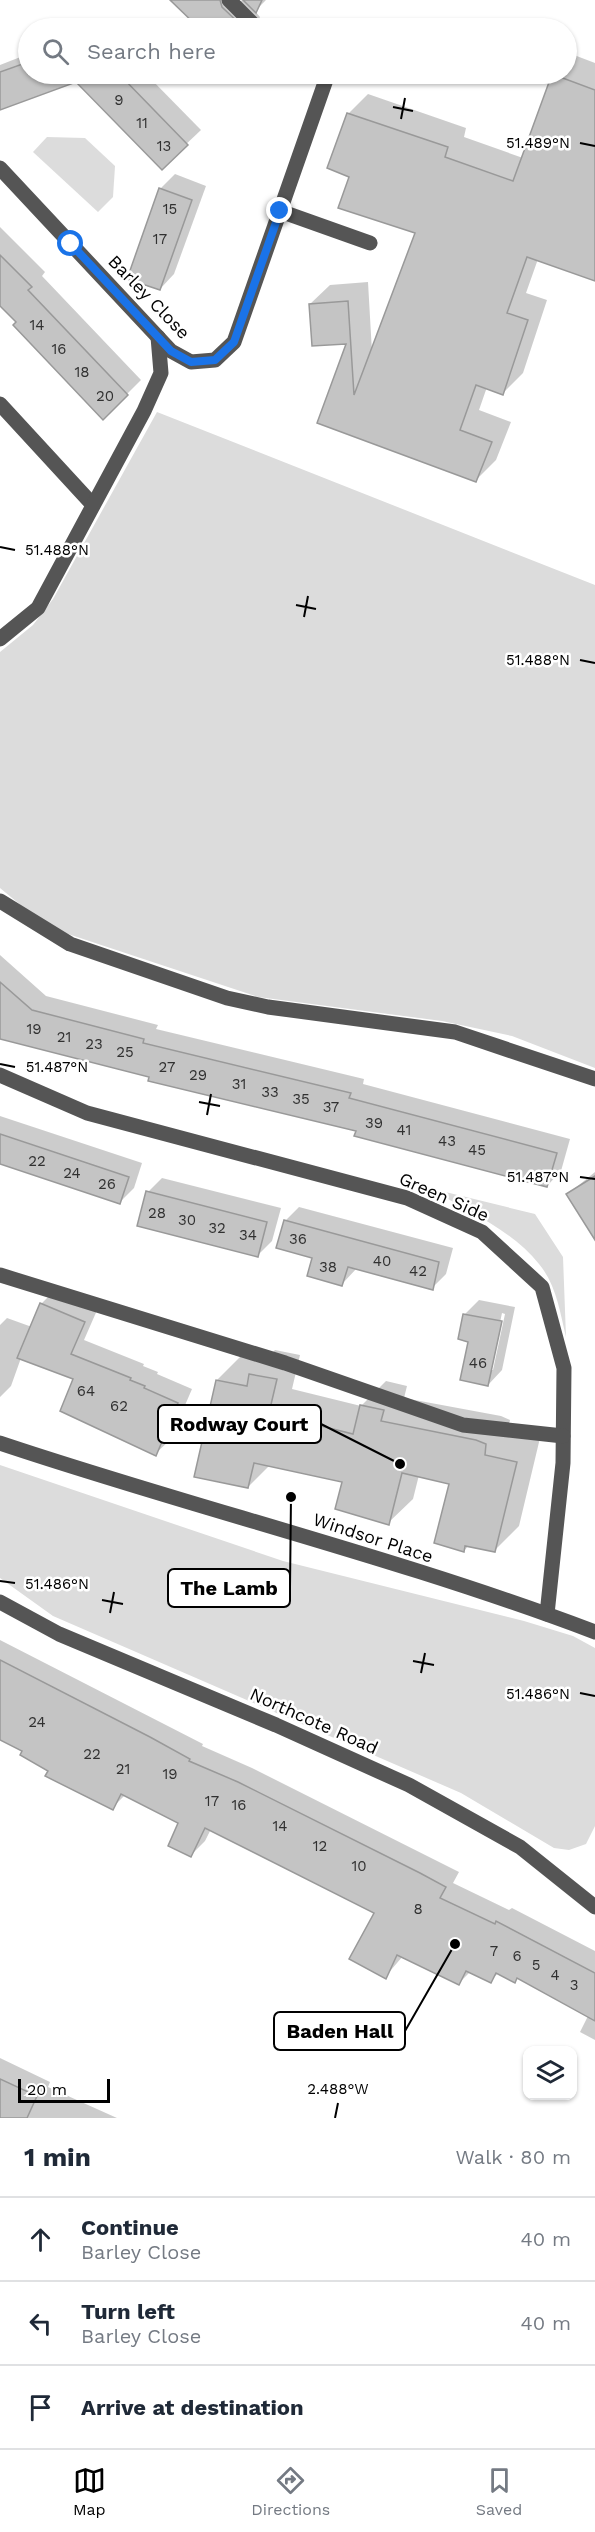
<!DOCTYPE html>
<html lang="en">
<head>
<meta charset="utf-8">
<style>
  body { margin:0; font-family:"Work Sans",sans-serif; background:#f2f2f3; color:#1f2937 }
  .controls { position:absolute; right:18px; bottom:18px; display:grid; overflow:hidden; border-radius:12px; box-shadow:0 2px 4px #0004 }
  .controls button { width:54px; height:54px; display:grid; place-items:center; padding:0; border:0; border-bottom:2px solid #e0e1e3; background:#fff; color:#1f2937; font:30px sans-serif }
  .scale { position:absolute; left:18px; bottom:15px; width:92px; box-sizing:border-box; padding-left:6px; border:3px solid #000; border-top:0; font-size:16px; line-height:21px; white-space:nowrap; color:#000; -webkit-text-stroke:4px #fff; paint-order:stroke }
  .stop { position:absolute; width:18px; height:18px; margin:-14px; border:4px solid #1a73e8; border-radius:50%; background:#fff }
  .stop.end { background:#1a73e8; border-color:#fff; box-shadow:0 2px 6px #0008 }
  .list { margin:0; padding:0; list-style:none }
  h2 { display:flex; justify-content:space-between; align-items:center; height:78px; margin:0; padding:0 24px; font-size:26px }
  h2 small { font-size:20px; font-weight:400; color:#747a83 }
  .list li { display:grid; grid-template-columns:39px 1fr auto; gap:18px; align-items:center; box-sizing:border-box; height:84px; padding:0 24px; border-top:2px solid #e0e1e3 }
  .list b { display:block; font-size:22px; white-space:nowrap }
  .list p { margin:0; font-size:20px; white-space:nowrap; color:#747a83 }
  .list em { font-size:20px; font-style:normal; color:#747a83 }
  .icon { flex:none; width:33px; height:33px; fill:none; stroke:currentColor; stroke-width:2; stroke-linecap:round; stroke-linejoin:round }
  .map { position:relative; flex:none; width:595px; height:2118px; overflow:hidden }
  .search { position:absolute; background:#fff; box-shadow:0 2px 4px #0004; left:18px; right:18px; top:18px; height:66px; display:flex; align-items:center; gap:15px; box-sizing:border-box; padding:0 21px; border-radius:33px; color:#747a83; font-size:22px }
  .sheet { height:330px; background:#fff }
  nav { display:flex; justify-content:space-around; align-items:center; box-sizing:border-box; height:84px; border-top:2px solid #e0e1e3; background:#fff; font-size:16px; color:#747a83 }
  nav a { display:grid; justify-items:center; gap:3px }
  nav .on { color:#000 }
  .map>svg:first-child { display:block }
  .green { fill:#dcdcdc }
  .shadow { fill:#0003; fill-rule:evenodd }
  .building { fill:#c4c4c4; stroke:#999; stroke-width:1.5 }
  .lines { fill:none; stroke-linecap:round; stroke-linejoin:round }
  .minor { stroke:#555; stroke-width:15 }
  .route { stroke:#1a73e8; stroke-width:8 }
  .ticks { fill:none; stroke:#000; stroke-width:2 }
  .labels { text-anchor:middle; stroke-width:5; stroke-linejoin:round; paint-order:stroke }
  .number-label { font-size:15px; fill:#313131 }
  .street-label { font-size:18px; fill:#000; stroke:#fff }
  .ticks-label { font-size:15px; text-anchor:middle; fill:#000; stroke:#fff; stroke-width:5; stroke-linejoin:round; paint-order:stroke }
  .leader { fill:none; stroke:#000; stroke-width:2 }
  .callout-dot { fill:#000; stroke:#fff; stroke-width:2 }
  .callout { fill:#fff; stroke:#000; stroke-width:2 }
  .callout-label { font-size:20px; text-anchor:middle; font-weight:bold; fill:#000 }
</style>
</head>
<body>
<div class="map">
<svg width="595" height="2118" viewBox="0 0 595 2118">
  <rect width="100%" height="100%" fill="#fff"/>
  <g class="green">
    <polygon points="47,137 85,138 115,166 113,197 98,212 33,152"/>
    <polygon points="157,412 595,585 595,1068 512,1036 442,1021 258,997 65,933 23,907 0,888 0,652 33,625 53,599"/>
    <path d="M429,1188L535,1214L563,1257L566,1337C560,1312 556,1284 539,1264C512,1230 466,1210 429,1188Z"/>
    <polygon points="0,1465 283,1561 524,1621 573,1636 595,1648 595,1826 586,1844 569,1850 554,1848 461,1793 53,1616 0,1578"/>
  </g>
  <g class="shadow">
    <polygon points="172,0 234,0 238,4 242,0 266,0 255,11 260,17 257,23 262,28 201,28"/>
    <polygon points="28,54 28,74 70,74 56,88 0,109 0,65"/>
    <polygon points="574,55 595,63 595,280 538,259 526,293 547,300 523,373 503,393 487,387 479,410 511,422 496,460 476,480 318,422 348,342 310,304 330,285 368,282 372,352 417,232 351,176 348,114 368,94 466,128 464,137 523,158 554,75 566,74 566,62"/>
    <polygon points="80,74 146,74 201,130 162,167 75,79"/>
    <polygon points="175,174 206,186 174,274 160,289 160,189"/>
    <polygon points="0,227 45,272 42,276 141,380 103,418 0,303"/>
    <polygon points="0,955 46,996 158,1025 156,1029 364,1079 363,1084 570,1139 561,1171 547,1186 358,1129 150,1076 0,1028"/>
    <polygon points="0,1116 142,1163 134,1188 120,1202 0,1163"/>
    <polygon points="595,1172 595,1237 568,1194"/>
    <polygon points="162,1178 281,1208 272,1241 258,1255 148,1192"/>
    <polygon points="299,1207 453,1248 446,1274 432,1288 357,1268 342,1284 314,1257 285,1221"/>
    <polygon points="55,1290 98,1308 84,1340 144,1364 143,1366 158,1372 157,1374 192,1389 170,1440 155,1454 75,1378 21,1358 11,1386 0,1397 0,1325 7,1318 32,1327 41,1304"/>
    <path d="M479,1300L515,1307L502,1370L488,1385L470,1341L460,1338L465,1314ZM502,1313L505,1314L493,1370H490Z"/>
    <polygon points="275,1350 300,1355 292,1389 361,1406 386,1381 407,1386 404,1398 501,1416 510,1420 508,1431 540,1438 519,1526 494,1551 469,1545 464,1551 451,1483 419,1475 413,1499 388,1523 343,1481 270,1465 248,1487 217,1380 241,1356 264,1361"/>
    <polygon points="0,1640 203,1744 202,1746 252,1768 459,1872 453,1883 509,1910 512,1908 595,1951 595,2040 580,2032 588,2016 519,1977 514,1982 498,1973 491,1981 471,1971 459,1983 403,1956 385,1977 376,1912 211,1829 205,1841 191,1855 180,1823 125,1795 112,1808 50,1770 24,1750 0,1739"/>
    <polygon points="0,2058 50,2082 48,2087 117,2118 12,2118 0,2112"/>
  </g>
  <g class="building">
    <polygon points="170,0 220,0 222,7 244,28 199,28"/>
    <polygon points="243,0 262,0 256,13"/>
    <polygon points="28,62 28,74 119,74 188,145 162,170 76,82 0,110 0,72"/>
    <polygon points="552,74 595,90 595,281 527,257 507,313 528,320 503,395 476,385 460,430 492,442 476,482 317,423 346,344 312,346 309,304 348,301 354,395 415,233 338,208 349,177 327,168 347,113 448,147 445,157 513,181"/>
    <polygon points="159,188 192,200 160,290 127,279"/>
    <polygon points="0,255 32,287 28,290 128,395 103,420 13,325 16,322 0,306"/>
    <polygon points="0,982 32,1010 144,1039 143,1043 351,1093 349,1098 557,1153 547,1187 354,1136 356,1131 148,1081 149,1077 0,1039"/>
    <polygon points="0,1134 129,1177 120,1204 0,1164"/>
    <polygon points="595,1176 595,1240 566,1194"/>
    <polygon points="146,1191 267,1222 258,1257 137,1226"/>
    <polygon points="284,1220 439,1262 433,1290 348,1267 342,1286 307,1276 312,1258 276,1248"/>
    <polygon points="40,1303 85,1322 71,1354 131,1378 130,1380 145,1386 144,1388 178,1403 156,1456 60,1411 73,1379 17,1358"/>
    <polygon points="463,1314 502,1321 488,1386 460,1380 468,1342 458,1339"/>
    <polygon points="249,1374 277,1379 269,1413 353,1434 360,1405 384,1410 381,1421 476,1440 486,1444 485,1455 517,1462 495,1552 465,1546 464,1552 434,1543 449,1484 402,1473 389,1525 335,1509 342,1482 254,1463 248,1488 194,1477 216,1380 247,1386"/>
    <polygon points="0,1660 150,1737 190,1759 189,1761 238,1782 420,1873 446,1887 440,1898 495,1924 496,1921 595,1973 595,2021 517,1978 515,1983 496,1973 491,1983 466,1971 459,1985 397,1955 386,1979 349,1959 374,1913 205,1828 191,1857 168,1846 178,1823 121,1794 113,1810 45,1776 48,1771 20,1755 22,1751 0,1740"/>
    <polygon points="0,2079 37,2096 27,2118 0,2118"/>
  </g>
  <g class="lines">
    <g class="minor">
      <polyline points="229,0 257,28"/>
      <polyline points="0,168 171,351 191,362 215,360 234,342 328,74"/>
      <polyline points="280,211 370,243"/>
      <polyline points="0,404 93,505"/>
      <polyline points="0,639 38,608 144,411 161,373 158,337"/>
      <polyline points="0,901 70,944 227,998 268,1007 455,1032 595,1079"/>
      <polyline points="0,1075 87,1113 407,1198 482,1232 542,1287 564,1368 563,1463 547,1614"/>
      <polyline points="0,1275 285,1363 463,1425 563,1436"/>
      <path d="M0,1443C197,1509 400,1558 595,1632"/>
      <polyline points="0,1602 59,1634 276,1725 409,1785 520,1847 595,1907"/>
    </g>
  </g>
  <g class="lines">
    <polyline class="route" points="71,244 171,351 191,362 215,360 234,342 280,211"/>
  </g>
  <path class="ticks" d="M393,107L413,111M401,119L405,98M580,143L595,146M0,547L15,550M296,605L316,609M304,617L308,596M580,660L595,663M0,1064L15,1067M199,1102L220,1106M207,1115L211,1094M580,1177L595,1179M0,1581L15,1583M102,1600L123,1604M110,1613L114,1592M413,1661L434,1665M421,1673L425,1653M580,1693L595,1696M335,2118L338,2103"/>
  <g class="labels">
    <g class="number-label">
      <text x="119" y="105">9</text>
      <text x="142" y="128">11</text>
      <text x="164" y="151">13</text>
      <text x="170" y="214">15</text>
      <text x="160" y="244">17</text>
      <text x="37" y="330">14</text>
      <text x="59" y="354">16</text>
      <text x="82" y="377">18</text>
      <text x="105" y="401">20</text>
      <text x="34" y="1034">19</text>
      <text x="64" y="1042">21</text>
      <text x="94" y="1049">23</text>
      <text x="125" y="1057">25</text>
      <text x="167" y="1072">27</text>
      <text x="198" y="1080">29</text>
      <text x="239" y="1089">31</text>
      <text x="270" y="1097">33</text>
      <text x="301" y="1104">35</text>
      <text x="331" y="1112">37</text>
      <text x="374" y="1128">39</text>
      <text x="404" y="1135">41</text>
      <text x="447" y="1146">43</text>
      <text x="477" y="1155">45</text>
      <text x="37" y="1166">22</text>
      <text x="72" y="1178">24</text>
      <text x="107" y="1189">26</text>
      <text x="157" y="1218">28</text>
      <text x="187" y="1225">30</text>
      <text x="217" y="1233">32</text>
      <text x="248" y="1240">34</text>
      <text x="298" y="1244">36</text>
      <text x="382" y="1266">40</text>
      <text x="328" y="1272">38</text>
      <text x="418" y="1276">42</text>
      <text x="478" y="1368">46</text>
      <text x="86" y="1396">64</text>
      <text x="119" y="1411">62</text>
      <text x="37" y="1727">24</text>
      <text x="92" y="1759">22</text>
      <text x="123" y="1774">21</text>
      <text x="170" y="1779">19</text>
      <text x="212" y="1806">17</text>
      <text x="239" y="1810">16</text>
      <text x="280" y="1831">14</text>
      <text x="320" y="1851">12</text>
      <text x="359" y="1871">10</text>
      <text x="418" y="1914">8</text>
      <text x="494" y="1956">7</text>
      <text x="517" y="1961">6</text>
      <text x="536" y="1970">5</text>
      <text x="555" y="1980">4</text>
      <text x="574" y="1990">3</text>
    </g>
    <g class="street-label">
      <text transform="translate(149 297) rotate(46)" y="6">Barley Close</text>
      <text transform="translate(444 1197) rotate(24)" y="6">Green Side</text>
      <text transform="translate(373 1538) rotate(18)" y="6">Windsor Place</text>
      <text transform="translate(314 1721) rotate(24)" y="6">Northcote Road</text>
    </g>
  </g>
  <g class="ticks-label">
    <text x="538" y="148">51.489°N</text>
    <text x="57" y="555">51.488°N</text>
    <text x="538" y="665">51.488°N</text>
    <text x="57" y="1072">51.487°N</text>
    <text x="538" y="1182">51.487°N</text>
    <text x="57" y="1589">51.486°N</text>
    <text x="538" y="1699">51.486°N</text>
    <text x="338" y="2094">2.488°W</text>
  </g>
  <path class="leader" d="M400 1464L321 1424M291 1497L290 1588M455 1944L405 2031"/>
  <g class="callout-dot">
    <circle cx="400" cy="1464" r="6"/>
    <circle cx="291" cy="1497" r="6"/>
    <circle cx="455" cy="1944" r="6"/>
  </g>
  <g class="callout">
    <rect x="158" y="1405" width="163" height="38" rx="6"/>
    <rect x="168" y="1569" width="122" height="38" rx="6"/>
    <rect x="274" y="2012" width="131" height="38" rx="6"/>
  </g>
  <g class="callout-label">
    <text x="239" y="1431">Rodway Court</text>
    <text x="229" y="1595">The Lamb</text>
    <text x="340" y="2038">Baden Hall</text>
  </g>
</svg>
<div class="controls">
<button><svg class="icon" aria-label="layers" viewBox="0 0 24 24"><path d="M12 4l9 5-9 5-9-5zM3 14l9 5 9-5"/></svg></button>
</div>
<div class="scale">20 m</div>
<div class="stop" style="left:71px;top:244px"></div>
<div class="stop end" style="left:280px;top:211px"></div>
<div class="search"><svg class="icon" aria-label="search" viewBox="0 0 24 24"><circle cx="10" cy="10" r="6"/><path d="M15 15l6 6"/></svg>Search here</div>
</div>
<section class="sheet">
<h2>1 min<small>Walk · 80 m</small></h2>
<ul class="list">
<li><svg class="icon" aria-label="ahead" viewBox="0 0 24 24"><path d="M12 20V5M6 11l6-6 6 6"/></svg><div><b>Continue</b><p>Barley Close</p></div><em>40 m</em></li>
<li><svg class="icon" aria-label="left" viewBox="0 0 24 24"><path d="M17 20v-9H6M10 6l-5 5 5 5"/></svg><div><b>Turn left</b><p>Barley Close</p></div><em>40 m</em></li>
<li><svg class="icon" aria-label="arrive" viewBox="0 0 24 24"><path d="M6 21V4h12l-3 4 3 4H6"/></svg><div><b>Arrive at destination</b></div></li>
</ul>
</section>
<nav>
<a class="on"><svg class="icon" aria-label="map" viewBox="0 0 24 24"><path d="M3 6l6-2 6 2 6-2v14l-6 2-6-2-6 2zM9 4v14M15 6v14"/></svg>Map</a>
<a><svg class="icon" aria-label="directions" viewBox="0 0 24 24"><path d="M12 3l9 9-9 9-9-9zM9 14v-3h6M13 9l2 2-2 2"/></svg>Directions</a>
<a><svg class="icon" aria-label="saved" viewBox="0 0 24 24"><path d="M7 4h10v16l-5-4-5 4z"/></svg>Saved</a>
</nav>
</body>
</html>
